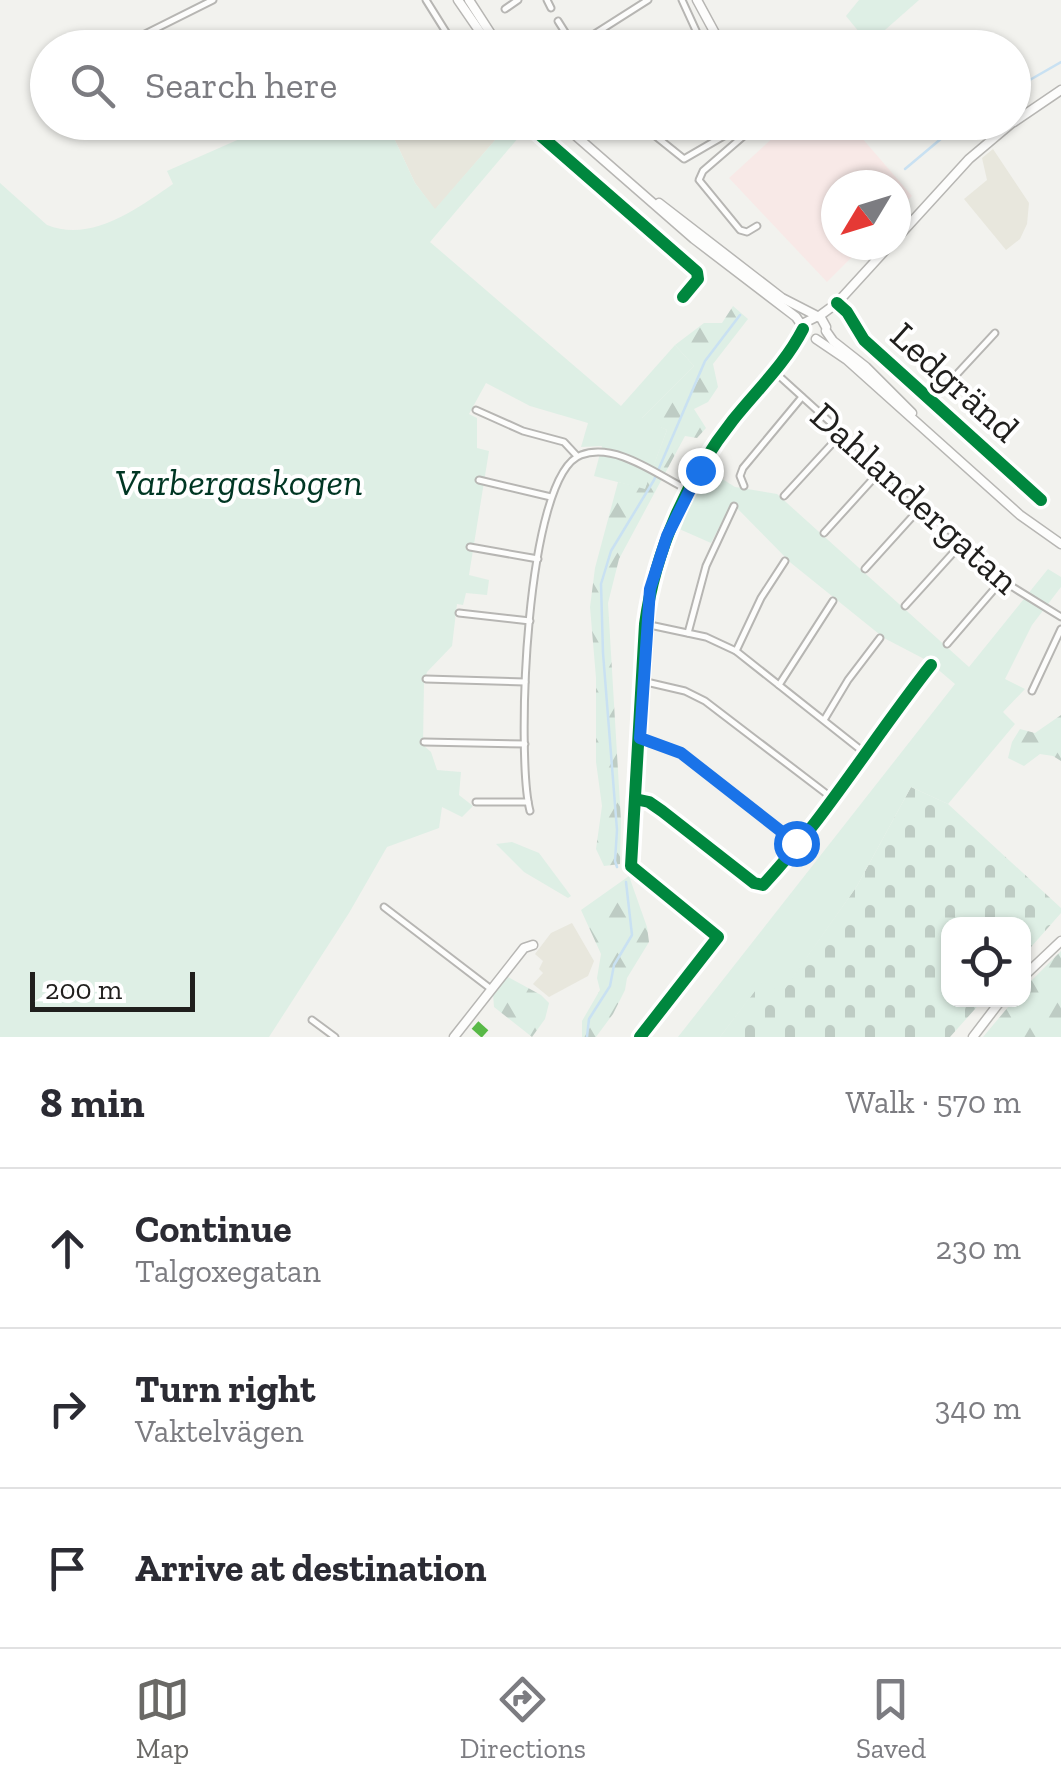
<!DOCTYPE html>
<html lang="en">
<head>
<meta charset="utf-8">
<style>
  body { margin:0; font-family:"Zilla Slab",serif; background:#f2f2f3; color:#2b2b33 }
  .controls { position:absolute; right:30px; bottom:30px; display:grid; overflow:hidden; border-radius:20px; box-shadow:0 2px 8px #0004 }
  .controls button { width:90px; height:90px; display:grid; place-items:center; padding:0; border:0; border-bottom:2px solid #e1e1e2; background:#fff; color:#2b2b33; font:50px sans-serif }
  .compass { position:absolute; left:821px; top:170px; width:90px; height:90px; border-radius:50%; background:#fff; box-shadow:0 2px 8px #0004; rotate:232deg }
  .scale { position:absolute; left:30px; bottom:25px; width:165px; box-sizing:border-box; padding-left:10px; border:5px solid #201f1d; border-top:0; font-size:28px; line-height:35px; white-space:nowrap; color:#201f1d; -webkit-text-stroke:8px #fff; paint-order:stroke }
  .stop { position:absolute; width:30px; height:30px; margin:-22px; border:8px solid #1a73e8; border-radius:50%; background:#fff }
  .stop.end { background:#1a73e8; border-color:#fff; box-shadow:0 2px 10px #0008 }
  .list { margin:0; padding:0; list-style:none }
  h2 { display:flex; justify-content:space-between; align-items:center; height:130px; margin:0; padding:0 40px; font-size:42px }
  h2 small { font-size:32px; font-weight:400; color:#7c7c81 }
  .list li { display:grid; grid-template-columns:65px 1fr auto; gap:30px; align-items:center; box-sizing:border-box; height:160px; padding:0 40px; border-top:2px solid #e1e1e2 }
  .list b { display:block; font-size:38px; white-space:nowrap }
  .list p { margin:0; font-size:32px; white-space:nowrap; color:#7c7c81 }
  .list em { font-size:32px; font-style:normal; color:#7c7c81 }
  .icon { flex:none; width:55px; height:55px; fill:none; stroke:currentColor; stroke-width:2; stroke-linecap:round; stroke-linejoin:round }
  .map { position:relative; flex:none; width:1061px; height:1037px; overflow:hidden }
  .search { position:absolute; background:#fff; box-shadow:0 2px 8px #0004; left:30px; right:30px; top:30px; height:110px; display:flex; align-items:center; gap:25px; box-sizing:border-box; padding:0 35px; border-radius:55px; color:#7c7c81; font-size:38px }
  .sheet { height:610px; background:#fff }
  nav { display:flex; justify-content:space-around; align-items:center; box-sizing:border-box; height:140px; border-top:2px solid #e1e1e2; background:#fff; font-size:28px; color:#7c7c81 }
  nav a { display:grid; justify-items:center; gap:5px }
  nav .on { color:#6a6966 }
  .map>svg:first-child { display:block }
  .commercial { fill:#f8e9e7 }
  .built { fill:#e8e7dd }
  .forest { fill:url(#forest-firs) }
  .cemetery { fill:url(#cemetery-stones) }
  .park { fill:#deefe5 }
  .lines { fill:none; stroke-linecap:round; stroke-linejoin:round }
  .stream { stroke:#c9e1f2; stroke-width:2.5 }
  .street-casing { stroke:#b7b6b3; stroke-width:9 }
  .secondary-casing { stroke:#b7b6b3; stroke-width:11 }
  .street { stroke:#fdfdfc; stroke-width:5 }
  .secondary { stroke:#fdfdfc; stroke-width:8 }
  .quiet { stroke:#58b947; stroke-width:10; stroke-dasharray:20 10; stroke-linecap:butt }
  .cycleway-casing { stroke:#fff; stroke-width:19 }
  .cycleway { stroke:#00873e; stroke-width:12 }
  .route { stroke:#1a73e8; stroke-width:12 }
  .labels { text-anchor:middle; stroke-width:8; stroke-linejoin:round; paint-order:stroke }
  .street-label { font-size:38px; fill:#201f1d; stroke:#fff }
  .park-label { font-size:38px; font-style:italic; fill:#003623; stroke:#fff }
</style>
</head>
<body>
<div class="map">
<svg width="1061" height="1037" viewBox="0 0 1061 1037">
  <defs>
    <pattern id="forest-firs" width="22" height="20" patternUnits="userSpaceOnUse" patternTransform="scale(2.5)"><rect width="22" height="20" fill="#deefe5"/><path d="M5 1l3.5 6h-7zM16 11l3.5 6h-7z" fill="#beccc4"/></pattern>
    <pattern id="cemetery-stones" width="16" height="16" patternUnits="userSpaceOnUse" patternTransform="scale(2.5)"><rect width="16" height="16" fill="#deefe5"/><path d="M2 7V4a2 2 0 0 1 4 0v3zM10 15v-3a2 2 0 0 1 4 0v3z" fill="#beccc4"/></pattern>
  </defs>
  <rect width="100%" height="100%" fill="#f2f2ee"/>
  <polygon class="commercial" points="789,123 849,123 912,196 896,212 896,185 836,185 836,245 864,245 827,282 729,178"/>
  <g class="built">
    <polygon points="387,123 503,123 496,139 435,210 415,183"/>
    <polygon points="993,149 1029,203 1027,224 1020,239 1006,250 964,199 987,180 982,158"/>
    <polygon points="572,923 594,961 588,976 549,997 533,984 543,973 539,969 543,961 535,954 551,933"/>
  </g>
  <g class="forest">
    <polygon points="733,306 748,319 713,364 718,387 708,402 694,409 706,428 697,438 685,436 619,559 608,603 621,821 620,864 604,866 596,849 602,806 596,762 596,678 590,607 595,568 618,482 645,488 667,430 641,419 694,366 675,345 704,323 722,323"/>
    <polygon points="1061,715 1061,761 1053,756 1040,754 1024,766 1008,758 1012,742 1020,729 1035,733"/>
    <polygon points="629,876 647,927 649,942 627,978 625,990 613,1014 596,1037 582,1037 582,1021 600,990 597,978 601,954 581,910"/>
    <polygon points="1061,951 1061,1037 983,1037 1014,1000 1024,999 1024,988"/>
    <polygon points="506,976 541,995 549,1003 545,1019 532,1037 494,1007 493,994"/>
  </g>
  <polygon class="cemetery" points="911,787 948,804 1061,908 1061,913 1024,955 1024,924 948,924 948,999 983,1000 950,1037 720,1037 762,981 782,992 857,886"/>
  <g class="park">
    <polygon points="859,0 919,0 869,44 846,16"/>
    <path d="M276,123H387L415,183L435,209L496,139L503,123L524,131L430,242L621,406L675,345L694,366L642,418L667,430L645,489L594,476L602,446L581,447L588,423L530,406L486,383L469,414L477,418V448L489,451L469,575L489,580L487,595L466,593L463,605L457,604L452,646L427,672L424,682L423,745L431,752L437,770L461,772L459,795L473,806L462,817L442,807L439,828L387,847L349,913L269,1037H0V183L47,225C92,243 138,208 173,184L167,171Z"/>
    <polygon points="708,470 735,487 777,494 969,667 1048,569 1061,577 1061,587 1032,625 1005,679 1025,689 1003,712 1015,724 948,804 911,787 857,886 782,993 762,982 720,1037 678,1037 955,684 928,661 884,638 791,563 732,503 711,543 677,528"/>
    <polygon points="512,842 539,853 571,896 568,898 524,872 496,844"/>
  </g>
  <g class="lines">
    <g class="stream">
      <polyline points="1014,89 1061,62"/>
      <polyline points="905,169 961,122"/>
      <polyline points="617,867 615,861 617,830 603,653 601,584 611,551 654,480 705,361 740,315"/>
      <polyline points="587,1037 589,1019 610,986 614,965 632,935 626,882"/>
    </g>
    <defs>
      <g id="street">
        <polyline points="426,0 456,48"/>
        <polyline points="547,0 551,8"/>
        <polyline points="682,0 704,48"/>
        <polyline points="505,9 518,0"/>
        <polyline points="558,21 575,48"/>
        <polyline points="574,47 648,0"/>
        <polyline points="117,48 213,0"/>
        <polyline points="47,82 48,81"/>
        <polyline points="525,122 697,272 698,279 683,297"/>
        <polyline points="638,122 684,159 734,130 738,122"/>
        <polyline points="751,122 747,133 703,171 699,180 740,230 747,232 757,226"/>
        <polyline points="837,303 847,312 864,340 1041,500"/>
        <polyline points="777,374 1011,586 1061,617"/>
        <polyline points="932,401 995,333"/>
        <polyline points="476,410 523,431 564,442 577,456"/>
        <polyline points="479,480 551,497"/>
        <polyline points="744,486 740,476 743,468 802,397"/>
        <polyline points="784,496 842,433"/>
        <polyline points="824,533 882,469"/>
        <polyline points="470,547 538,559"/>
        <polyline points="865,569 922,506"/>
        <polyline points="905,606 963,542"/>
        <polyline points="459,613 530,621"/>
        <polyline points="645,624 706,637 736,651 866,754"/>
        <polyline points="688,633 706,566 734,506"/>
        <polyline points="947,644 1003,579"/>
        <polyline points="736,651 761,598 785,561"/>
        <polyline points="426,679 525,682"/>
        <polyline points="642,681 685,691 705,701 832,798"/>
        <polyline points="779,685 833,601"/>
        <polyline points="1032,691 1061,629"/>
        <polyline points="824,720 848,680 880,638"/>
        <polyline points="639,738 681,753 796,843"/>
        <polyline points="424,742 525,744"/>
        <path d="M635,799L649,802L662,811L754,883L763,885C826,817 874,737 931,665"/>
        <polyline points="476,802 528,802"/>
        <path d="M530,811C516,757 525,475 581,455C616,442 657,475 688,490"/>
        <polyline points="631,866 718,937 640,1037"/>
        <polyline points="384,907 491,989"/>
        <polyline points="312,1020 335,1037"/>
      </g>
      <g id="secondary">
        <polyline points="458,0 491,48"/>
        <polyline points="469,0 500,48"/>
        <polyline points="697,0 723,48"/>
        <polyline points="560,122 694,239 796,317 803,327"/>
        <polyline points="1014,122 1061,90"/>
        <polyline points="659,203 782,298 821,318 826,327"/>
        <polyline points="896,239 969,159 1013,122"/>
        <polyline points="818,317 837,303 890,245"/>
        <polyline points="826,331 833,341 866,367 912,413"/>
        <polyline points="816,339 847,360 1020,515 1061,544"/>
        <path d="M631,866C643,758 627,626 672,526C687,491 705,457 728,426C753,393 795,364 804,323L816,317"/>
        <polyline points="1024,976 1061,941"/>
        <polyline points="454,1037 524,948 533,945"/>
        <polyline points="973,1037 1002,999"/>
      </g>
    </defs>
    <use href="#street" class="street-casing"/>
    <use href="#secondary" class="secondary-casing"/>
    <use href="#street" class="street"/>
    <use href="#secondary" class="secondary"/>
    <polyline class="quiet" points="475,1025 485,1034"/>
    <defs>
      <g id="cycleway">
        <polyline points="525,122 697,272 698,279 683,297"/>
        <polyline points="837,303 847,312 864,340 1041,500"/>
        <path d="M635,799L649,802L662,811L754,883L763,885C826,817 874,737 931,665"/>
        <path d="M640,1037L718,937L631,866L645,624C655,551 687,478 733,420C757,390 785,364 803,329"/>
      </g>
    </defs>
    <use href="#cycleway" class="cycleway-casing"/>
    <use href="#cycleway" class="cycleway"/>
  </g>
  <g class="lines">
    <polyline class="route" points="700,470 667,536 650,589 640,738 681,753 796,843"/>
  </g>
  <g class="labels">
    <g class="street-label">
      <text transform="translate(955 382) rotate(42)" y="13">Ledgränd</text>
      <text transform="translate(915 498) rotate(42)" y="13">Dahlandergatan</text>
    </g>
    <g class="park-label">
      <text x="239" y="495">Varbergaskogen</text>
    </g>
  </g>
</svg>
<div class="controls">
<button><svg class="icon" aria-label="locate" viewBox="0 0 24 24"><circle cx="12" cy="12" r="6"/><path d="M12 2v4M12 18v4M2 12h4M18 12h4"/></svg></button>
</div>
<svg class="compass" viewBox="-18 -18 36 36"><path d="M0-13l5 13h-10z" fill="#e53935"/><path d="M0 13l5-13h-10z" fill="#7c7c81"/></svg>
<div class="scale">200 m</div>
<div class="stop" style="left:796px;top:843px"></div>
<div class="stop end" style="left:700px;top:470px"></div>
<div class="search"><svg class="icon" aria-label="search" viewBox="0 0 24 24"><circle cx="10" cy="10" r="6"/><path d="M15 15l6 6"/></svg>Search here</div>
</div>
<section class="sheet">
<h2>8 min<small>Walk · 570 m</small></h2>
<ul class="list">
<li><svg class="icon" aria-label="ahead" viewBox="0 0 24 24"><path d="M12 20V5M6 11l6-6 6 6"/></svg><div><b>Continue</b><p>Talgoxegatan</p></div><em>230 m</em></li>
<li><svg class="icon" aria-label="right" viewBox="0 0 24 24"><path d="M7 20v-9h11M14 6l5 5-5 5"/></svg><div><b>Turn right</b><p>Vaktelvägen</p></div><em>340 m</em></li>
<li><svg class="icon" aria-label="arrive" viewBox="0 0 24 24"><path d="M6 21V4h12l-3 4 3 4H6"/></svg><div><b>Arrive at destination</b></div></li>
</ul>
</section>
<nav>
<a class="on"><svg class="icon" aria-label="map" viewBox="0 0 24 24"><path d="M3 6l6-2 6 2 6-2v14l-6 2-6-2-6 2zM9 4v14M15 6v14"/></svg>Map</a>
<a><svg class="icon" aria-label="directions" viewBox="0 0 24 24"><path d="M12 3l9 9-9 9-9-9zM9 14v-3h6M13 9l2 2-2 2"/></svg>Directions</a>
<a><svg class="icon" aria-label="saved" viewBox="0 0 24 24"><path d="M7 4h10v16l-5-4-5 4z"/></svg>Saved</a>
</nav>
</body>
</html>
